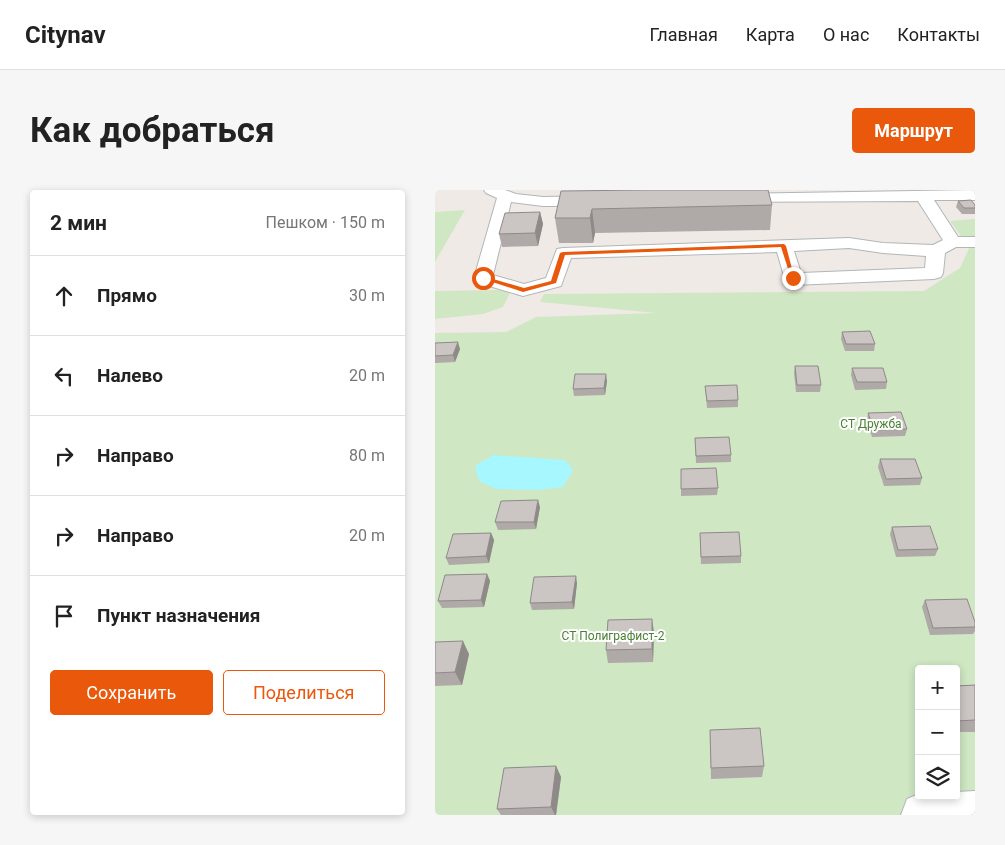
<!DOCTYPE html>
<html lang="ru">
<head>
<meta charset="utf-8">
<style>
  body { margin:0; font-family:Roboto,sans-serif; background:#f6f6f6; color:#222 }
  .controls { position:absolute; right:15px; bottom:15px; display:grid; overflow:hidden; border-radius:5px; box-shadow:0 2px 8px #0003 }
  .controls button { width:45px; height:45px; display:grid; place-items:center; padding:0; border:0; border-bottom:1px solid #e0e0e0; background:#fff; color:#222; font:25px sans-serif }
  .stop { position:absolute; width:15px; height:15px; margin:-11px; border:4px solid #ea580c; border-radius:50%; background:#fff }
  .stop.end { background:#ea580c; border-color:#fff; box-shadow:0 1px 5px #0008 }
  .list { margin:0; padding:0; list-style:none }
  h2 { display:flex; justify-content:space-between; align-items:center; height:65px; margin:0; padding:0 20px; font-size:21px }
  h2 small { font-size:16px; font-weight:400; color:#767676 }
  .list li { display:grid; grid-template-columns:32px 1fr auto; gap:15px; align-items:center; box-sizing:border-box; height:80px; padding:0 20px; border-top:1px solid #e0e0e0 }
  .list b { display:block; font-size:19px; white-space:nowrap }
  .list em { font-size:16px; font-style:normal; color:#767676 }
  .actions { display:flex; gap:10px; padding:15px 20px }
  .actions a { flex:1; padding:11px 0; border:1px solid #ea580c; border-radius:5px; text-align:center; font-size:18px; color:#ea580c }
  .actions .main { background:#ea580c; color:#fff }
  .icon { flex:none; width:28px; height:28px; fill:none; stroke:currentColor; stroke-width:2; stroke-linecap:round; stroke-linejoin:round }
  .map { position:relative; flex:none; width:540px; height:625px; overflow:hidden; border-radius:5px }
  header { display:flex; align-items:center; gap:30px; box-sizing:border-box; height:70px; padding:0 25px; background:#fff; border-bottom:1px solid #e0e0e0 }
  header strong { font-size:24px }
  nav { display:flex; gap:28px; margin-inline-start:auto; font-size:18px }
  .intro { display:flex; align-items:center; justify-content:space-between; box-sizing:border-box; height:120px; padding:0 30px }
  h1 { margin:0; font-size:35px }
  .button { padding:12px 22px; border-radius:5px; background:#ea580c; color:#fff; font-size:18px; font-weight:700 }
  main { display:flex; gap:30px; padding:0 30px }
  aside { flex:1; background:#fff; border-radius:5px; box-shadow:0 2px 8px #0003 }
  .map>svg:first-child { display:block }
  .green { fill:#cfe7c2; fill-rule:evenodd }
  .water { fill:#a6f7ff }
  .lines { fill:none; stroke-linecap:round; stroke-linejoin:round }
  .minor-casing { stroke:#b1b6b8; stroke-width:2 }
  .minor { fill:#fff; fill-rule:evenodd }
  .wall { fill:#afa9a8 }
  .shaded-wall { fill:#8e8a88 }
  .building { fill:#cbc5c3; stroke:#8e8a88 }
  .route { fill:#ea580c }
  .labels { text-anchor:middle; stroke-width:4; stroke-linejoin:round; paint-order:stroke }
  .park-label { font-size:12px; fill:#4a8032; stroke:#fff }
</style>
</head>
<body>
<header>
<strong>Citynav</strong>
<nav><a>Главная</a><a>Карта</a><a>О нас</a><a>Контакты</a></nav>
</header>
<div class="intro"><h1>Как добраться</h1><a class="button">Маршрут</a></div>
<main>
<aside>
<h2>2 мин<small>Пешком · 150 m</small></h2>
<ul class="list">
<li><svg class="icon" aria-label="ahead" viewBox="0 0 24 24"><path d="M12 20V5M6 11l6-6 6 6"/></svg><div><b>Прямо</b></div><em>30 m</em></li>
<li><svg class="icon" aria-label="left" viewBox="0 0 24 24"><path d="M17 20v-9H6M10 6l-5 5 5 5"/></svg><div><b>Налево</b></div><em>20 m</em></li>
<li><svg class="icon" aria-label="right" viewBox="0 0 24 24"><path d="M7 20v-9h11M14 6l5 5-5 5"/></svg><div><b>Направо</b></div><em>80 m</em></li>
<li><svg class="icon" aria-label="right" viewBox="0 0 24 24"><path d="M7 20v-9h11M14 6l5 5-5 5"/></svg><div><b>Направо</b></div><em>20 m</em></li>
<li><svg class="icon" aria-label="arrive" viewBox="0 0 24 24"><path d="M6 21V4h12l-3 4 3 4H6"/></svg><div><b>Пункт назначения</b></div></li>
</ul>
<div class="actions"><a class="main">Сохранить</a><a>Поделиться</a></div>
</aside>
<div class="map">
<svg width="540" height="625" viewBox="0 0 540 625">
  <rect width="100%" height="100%" fill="#f0eae6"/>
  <g class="green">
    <polygon points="30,20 0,72 0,22"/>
    <polygon points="540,29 540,49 528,49 515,31"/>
    <path d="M535,56H540V625H0V143L71,142L101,127L221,123L105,112L109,104L489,101L525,78ZM484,479H521V606H484Z"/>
    <polygon points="65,100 76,101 68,117 48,124 0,129 0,101"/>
  </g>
  <polygon class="water" points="58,265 130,270 138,280 128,297 103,300 61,299 44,291 40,276"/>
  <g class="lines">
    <defs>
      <g id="minor">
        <path d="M49,0H70L81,4L108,7L161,6L167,8L169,11L167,14L161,16H108L76,12L58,85L89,94L111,88L122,59L128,58L414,48L448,53L498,55L508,50L483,11L293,12L291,9L293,6L299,4L540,0V10H499L523,47H540V57H521L510,63L508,83L506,87L499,89L358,95L351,93L342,62L136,68L126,96L88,106L41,92L39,88L62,8L51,3ZM414,58L448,63L491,66L490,78L366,83L359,61Z"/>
        <polygon points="540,601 540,625 466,625 472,609 484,604 484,606 521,606 521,602"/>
      </g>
    </defs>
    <use href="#minor" class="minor-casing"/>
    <use href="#minor" class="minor"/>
  </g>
  <g class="wall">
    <polygon points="126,1 337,15 335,40 160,43 158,53 124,53 120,28"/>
    <polygon points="523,11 540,15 540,24 527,24 521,17"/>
    <polygon points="105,22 108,34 103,56 67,57 64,44"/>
    <polygon points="407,142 440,154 439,161 410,161 406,149"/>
    <polygon points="0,153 25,159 20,172 0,173"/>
    <polygon points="360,176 386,195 385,202 361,202 359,183"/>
    <polygon points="417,178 452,192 451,199 420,200 416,185"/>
    <polygon points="172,191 170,205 139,206 138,199"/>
    <polygon points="270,196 303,210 303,217 272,218"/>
    <polygon points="433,223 472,239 470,246 437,247 432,231"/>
    <polygon points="260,248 296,265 296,272 261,273"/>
    <polygon points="445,269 487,288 485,295 449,296 443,277"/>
    <polygon points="246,279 283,298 282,305 246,306"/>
    <polygon points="105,317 101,339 63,340 60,332"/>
    <polygon points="457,337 503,359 500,366 461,367 455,344"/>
    <polygon points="56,343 59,350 54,373 14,375 11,368"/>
    <polygon points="265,343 306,366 306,373 266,374"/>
    <polygon points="52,384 55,391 49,417 7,418 3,411"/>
    <polygon points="142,393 139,419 97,420 95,413"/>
    <polygon points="490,410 540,432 540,441 538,444 495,445 487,417"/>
    <polygon points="219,442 218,472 173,473 171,460"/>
    <polygon points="0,452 34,464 27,495 0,496"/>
    <polygon points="540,495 540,542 521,542 521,496"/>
    <polygon points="275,540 329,576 327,587 276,589"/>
    <polygon points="121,576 126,587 121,625 66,625 62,619"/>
  </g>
  <g class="shaded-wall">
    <polygon points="157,19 160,43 158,53 155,28"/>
    <polygon points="105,22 108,34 103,56 100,43"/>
    <polygon points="23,152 25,159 20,172 18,165"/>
    <polygon points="171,184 172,191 170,205 169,198"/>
    <polygon points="103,310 105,317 101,339 99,332"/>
    <polygon points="56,343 59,350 54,373 51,366"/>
    <polygon points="52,384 55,391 49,417 46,410"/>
    <polygon points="141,386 142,393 139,419 137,412"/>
    <polygon points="217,429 219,442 218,472 217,459"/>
    <polygon points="28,451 34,464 27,495 20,482"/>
    <polygon points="121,576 126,587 121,625 120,625 116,617"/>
  </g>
  <g class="building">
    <polygon points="210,0 333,0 337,15 157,19 155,28 120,28 126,1"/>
    <polygon points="536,10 540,15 540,18 529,18 523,11"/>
    <polygon points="105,22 100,43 64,44 70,23"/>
    <polygon points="435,141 440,154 411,154 407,142"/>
    <polygon points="23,152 18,165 0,166 0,153"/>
    <polygon points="360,176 383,176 386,195 362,195"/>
    <polygon points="417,178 448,178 452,192 422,192"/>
    <polygon points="140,184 171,184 169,198 138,199"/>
    <polygon points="302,195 303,210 272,211 270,196"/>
    <polygon points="466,222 472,239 439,240 433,223"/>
    <polygon points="294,247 296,265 261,266 260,248"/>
    <polygon points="445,269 480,269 487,288 451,289"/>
    <polygon points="281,278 283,298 246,299 246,279"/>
    <polygon points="103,310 99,332 60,332 66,311"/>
    <polygon points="495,336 503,359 463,360 457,337"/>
    <polygon points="304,342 306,366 266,367 265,343"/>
    <polygon points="56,343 51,366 11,368 18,344"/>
    <polygon points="52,384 46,410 3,411 10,385"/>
    <polygon points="141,386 137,412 95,413 99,387"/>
    <polygon points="532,409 540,432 540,437 498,438 490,410"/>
    <polygon points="217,429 217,459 171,460 173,430"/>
    <polygon points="28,451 20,482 0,483 0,452"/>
    <polygon points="540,495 540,530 521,531 521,496"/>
    <polygon points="325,538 329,576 276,578 275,540"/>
    <polygon points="121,576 116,617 62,619 69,578"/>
  </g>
  <polygon class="route" points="349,54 351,56 360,90 356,88 346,57 130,65 121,93 88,102 45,88 48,86 89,98 116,91 125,63 128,62"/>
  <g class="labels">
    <g class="park-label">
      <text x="436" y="238">СТ Дружба</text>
      <text x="178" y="450">СТ Полиграфист-2</text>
    </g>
  </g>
</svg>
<div class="controls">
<button>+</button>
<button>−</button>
<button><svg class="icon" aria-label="layers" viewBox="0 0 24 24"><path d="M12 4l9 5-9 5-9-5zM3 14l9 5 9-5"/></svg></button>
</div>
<div class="stop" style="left:48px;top:88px"></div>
<div class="stop end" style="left:358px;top:88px"></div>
</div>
</main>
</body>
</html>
